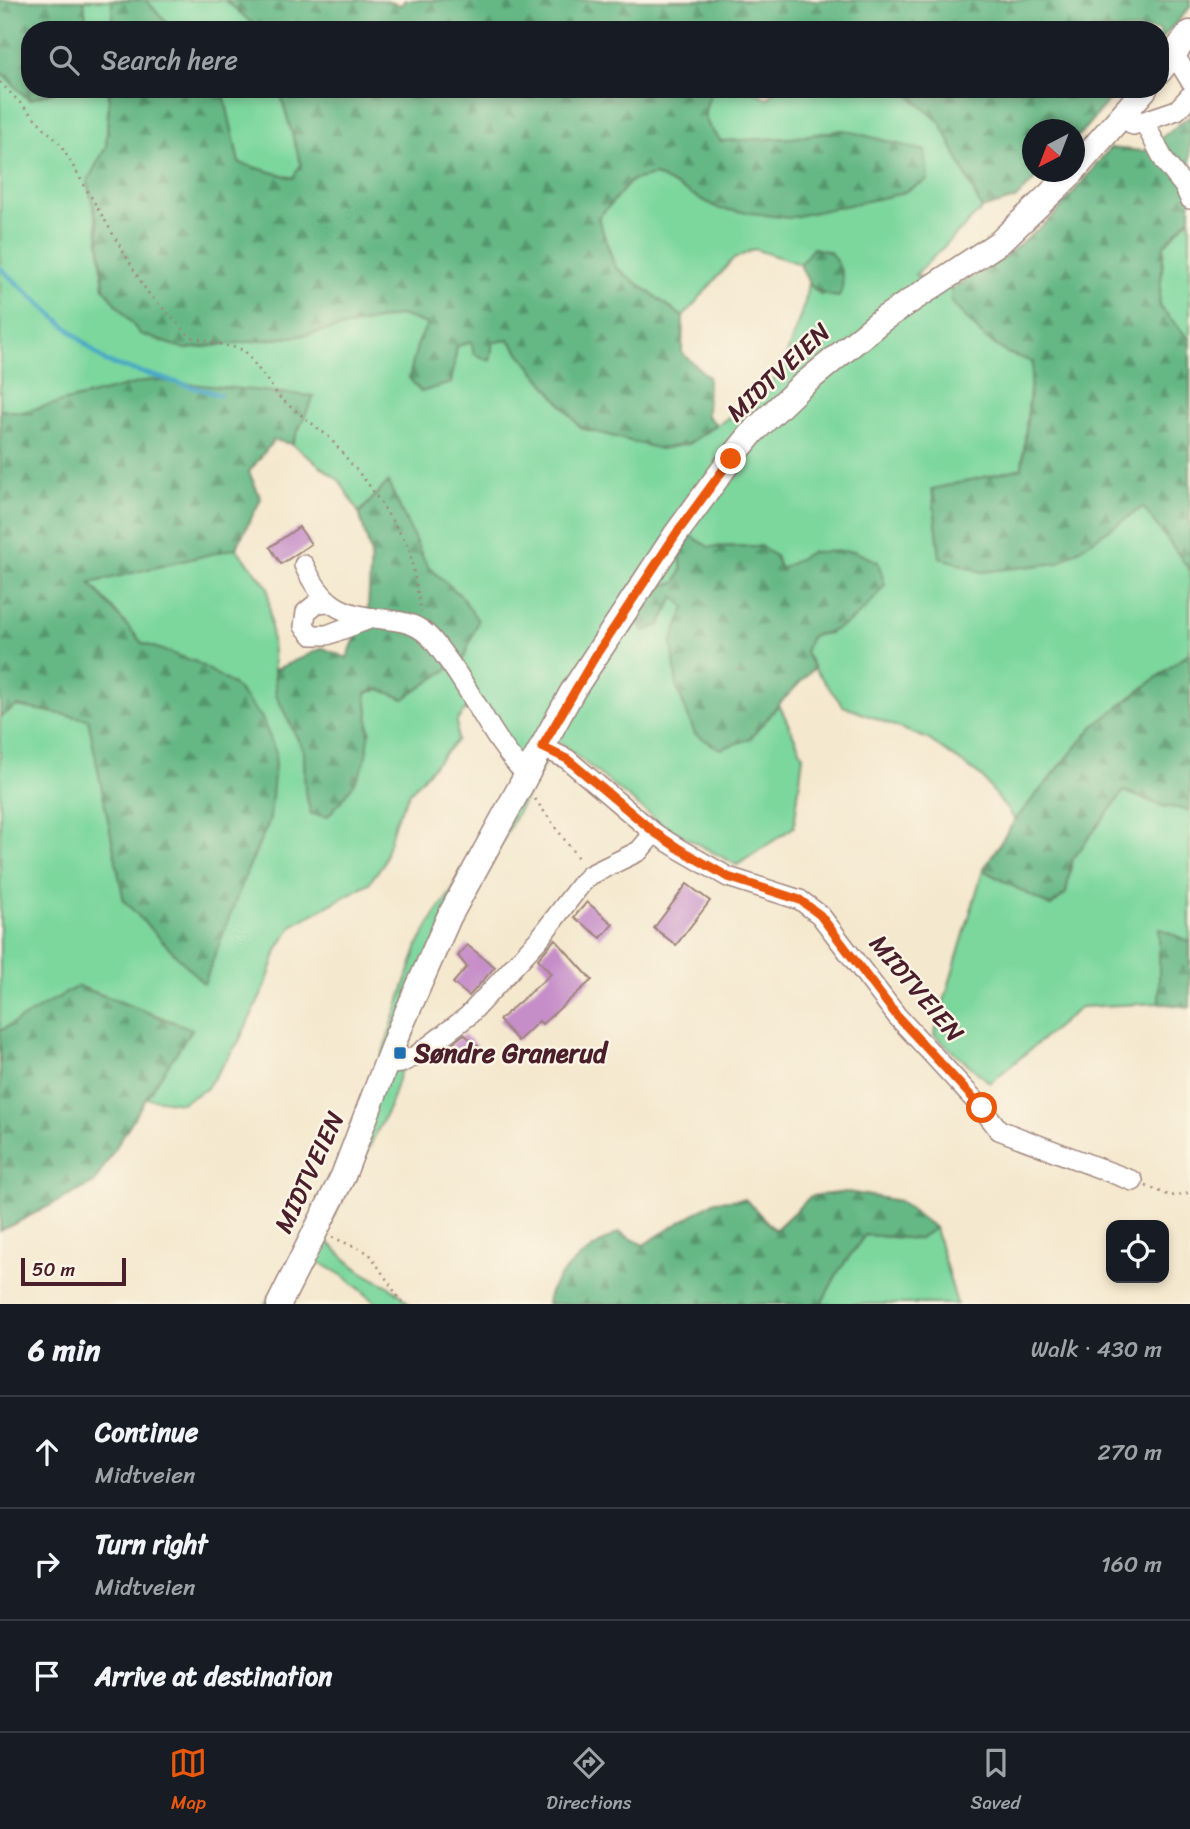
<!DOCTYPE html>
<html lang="en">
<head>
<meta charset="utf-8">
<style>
  body { margin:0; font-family:Sriracha,sans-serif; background:#242831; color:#f1f3f6 }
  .controls { position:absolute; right:21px; bottom:21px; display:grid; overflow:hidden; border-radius:14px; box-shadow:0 4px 10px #0003 }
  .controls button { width:63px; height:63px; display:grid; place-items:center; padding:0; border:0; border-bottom:2px solid #363941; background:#171b24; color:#f1f3f6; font:35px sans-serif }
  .compass { position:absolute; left:1022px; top:119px; width:63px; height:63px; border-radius:50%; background:#171b24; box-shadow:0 4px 10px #0003; rotate:222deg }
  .scale { position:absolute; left:21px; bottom:18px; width:105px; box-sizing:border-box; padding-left:7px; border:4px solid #4a1f2b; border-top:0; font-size:19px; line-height:24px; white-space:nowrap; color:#4a1f2b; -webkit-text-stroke:5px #fcf5e5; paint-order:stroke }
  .stop { position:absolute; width:21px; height:21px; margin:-16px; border:5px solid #ea580c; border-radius:50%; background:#fff }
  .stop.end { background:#ea580c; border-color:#fff; box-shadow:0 2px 7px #0008 }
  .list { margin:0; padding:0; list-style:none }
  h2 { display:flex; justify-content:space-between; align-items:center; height:91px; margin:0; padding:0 28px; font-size:30px }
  h2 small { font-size:23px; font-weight:400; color:#9ea1a6 }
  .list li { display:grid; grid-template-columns:46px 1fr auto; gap:21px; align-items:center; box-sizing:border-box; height:112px; padding:0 28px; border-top:2px solid #363941 }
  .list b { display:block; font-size:26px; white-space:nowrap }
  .list p { margin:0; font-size:23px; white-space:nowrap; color:#9ea1a6 }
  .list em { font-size:23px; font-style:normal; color:#9ea1a6 }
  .icon { flex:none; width:38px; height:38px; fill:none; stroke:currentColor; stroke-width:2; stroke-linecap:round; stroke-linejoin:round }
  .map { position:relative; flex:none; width:1190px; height:1304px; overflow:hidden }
  .search { position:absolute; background:#171b24; box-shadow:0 4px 10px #0003; left:21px; right:21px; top:21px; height:77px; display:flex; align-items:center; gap:18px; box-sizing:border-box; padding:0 24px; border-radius:28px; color:#9ea1a6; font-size:26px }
  .sheet { height:427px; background:#171b24 }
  nav { display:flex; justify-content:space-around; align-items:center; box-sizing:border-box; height:98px; border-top:2px solid #363941; background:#171b24; font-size:19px; color:#9ea1a6 }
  nav a { display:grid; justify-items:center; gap:4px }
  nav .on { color:#ea580c }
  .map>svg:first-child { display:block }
  .grass { fill:#7cd79d; stroke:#637b64; stroke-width:2 }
  .forest { fill:url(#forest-firs); stroke:#586c58; stroke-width:2 }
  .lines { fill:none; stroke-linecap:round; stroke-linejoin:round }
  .stream { stroke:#46a7c5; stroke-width:4.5 }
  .building { fill:#c68ec9 }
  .minor-casing { stroke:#9f847c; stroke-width:22 }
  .major-casing { stroke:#9f847c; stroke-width:27 }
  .path { stroke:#9f847c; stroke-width:2.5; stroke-dasharray:2 5; stroke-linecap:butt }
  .minor { stroke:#fff; stroke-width:19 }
  .major { stroke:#fff; stroke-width:24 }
  .route { stroke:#ea580c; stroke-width:9 }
  .poi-dot { fill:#1f6fb2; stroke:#fcf5e5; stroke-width:2.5 }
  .labels { text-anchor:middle; stroke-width:5; stroke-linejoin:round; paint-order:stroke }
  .street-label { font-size:26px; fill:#4a1f2b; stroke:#fcf5e5 }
  .poi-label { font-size:26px; font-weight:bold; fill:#4a1f2b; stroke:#fcf5e5; text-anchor:start }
</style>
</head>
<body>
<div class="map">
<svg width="1190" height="1304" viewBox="0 0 1190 1304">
  <defs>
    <pattern id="forest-firs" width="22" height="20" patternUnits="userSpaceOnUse" patternTransform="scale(1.75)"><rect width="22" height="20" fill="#65b884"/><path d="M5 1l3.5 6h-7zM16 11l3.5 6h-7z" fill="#55956c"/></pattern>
  </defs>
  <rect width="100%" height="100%" fill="#fcf5e5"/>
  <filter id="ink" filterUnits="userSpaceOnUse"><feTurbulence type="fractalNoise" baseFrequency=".0143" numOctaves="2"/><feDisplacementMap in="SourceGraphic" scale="14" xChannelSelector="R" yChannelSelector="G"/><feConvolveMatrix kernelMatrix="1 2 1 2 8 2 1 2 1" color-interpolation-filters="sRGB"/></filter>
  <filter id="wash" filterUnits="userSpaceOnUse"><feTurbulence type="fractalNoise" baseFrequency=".00686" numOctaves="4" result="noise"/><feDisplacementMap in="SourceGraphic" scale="28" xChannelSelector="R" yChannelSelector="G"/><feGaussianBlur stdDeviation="1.57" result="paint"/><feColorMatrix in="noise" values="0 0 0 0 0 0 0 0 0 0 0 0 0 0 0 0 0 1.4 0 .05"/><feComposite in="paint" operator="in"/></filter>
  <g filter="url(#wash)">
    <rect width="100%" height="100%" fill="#f4e8ce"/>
    <g class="grass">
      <polygon points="84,0 112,0 112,30 87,30"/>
      <polygon points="146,0 225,0 260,30 173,30"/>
      <path d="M0,71L29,100L61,89H109L106,147L87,182L96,217L104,288L140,334L186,349L299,336L401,315L428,324L417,346L451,383L457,346L472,342L490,360L493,342L509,340L581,428L688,444L754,401L781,371L805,302L808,283L821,295L830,252L814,248L800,264L754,249L732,260L683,317L615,267L598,218L632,180L655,175L720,208L844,130L791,138L721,141C702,121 700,113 714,89H750L768,99L775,89H902L941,123L982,209L915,275L951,289L1007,353L1033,361L1022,468L1058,563L1143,507L1190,570V652L1094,726L1015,820L982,777L928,739L843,706L814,668L805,652L810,636L830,633L760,546L709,547L680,555L682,569L660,625L674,597L686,608L672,641L750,739L779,704L803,756L794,827L737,865L664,826L557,740L434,966L389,1108L329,1226L326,1240C338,1251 350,1265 364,1273C382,1284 395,1286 409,1304H378L345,1277L321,1263L311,1266L290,1304H265L286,1272L326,1192L379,1064L418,945L436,913L452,891L507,787C508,760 489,736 476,713L465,710L457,721V740L410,792L396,819L383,864L369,883L293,925L278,948L265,987L239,1041L206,1089L181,1103L146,1098L192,1029L78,986L0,1031V717L17,706L89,719L124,901L245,876L270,819L196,662L142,643L90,583L236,548L268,587L276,695L304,752L305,792L370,733L365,693L380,689L404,698L464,658L462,597L427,566L388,483L359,513L340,481L292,444L313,397L22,412L0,410Z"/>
      <polygon points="223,89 283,89 282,99 301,165 293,178 239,163"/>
      <polygon points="1190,217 1190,340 1159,306 1164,245"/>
      <polygon points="1124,791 1163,806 1190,810 1190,942 1159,928 1159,1003 1081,1007 990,1083 934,1035 983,870 1051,906 1066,893 1072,860"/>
      <polygon points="935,1228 957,1304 821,1304 838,1272 865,1235 918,1239"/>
    </g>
    <g class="forest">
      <polygon points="0,0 84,0 87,30 30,30 30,89 61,89 29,100 0,71"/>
      <polygon points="112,0 146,0 173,30 112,30"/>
      <polygon points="225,0 382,0 401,5 405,0 1190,0 1190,7 1160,41 1160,30 260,30"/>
      <path d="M110,89H223L239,163L293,178L301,164L282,99L283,89H714C700,113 702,121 721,141L791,138L844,130L925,151L928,180L900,194L788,218L720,209L655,175L632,180L598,218L615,267L683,317L682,353L708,377L707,416L716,424L688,444L660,449L581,428L509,340L493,342L490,361L474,354L471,342L457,346L451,383L421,392L409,378L417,346L427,324L401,315L299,336L185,349L140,334L104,288L98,224L87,182L106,147Z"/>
      <polygon points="902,89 1118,89 1075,140 1074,130 1032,130 1032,172 1043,172 1015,199 982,209 941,123"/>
      <polygon points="1190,116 1190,217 1164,245 1159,306 1190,340 1190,570 1143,507 1058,563 981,572 940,557 932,489 1022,468 1033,362 1007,353 985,338 951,302 951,289 998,262 1054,216 1110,148 1144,151"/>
      <path d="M813,248L830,252C841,267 847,279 839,297C813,294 809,287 800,264Z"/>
      <polygon points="150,380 314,396 292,444 274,440 249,472 261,499 236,548 90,583 142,643 196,662 234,685 262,718 276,753 270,819 245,876 204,984 124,901 88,719 17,706 0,717 0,410 22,412"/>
      <path d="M388,482L427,566L462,597L478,621L464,658L404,699L380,689L366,693C373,754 369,771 327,817L311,814L305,792L304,752L276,695L274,670L323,648L347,658L368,608L371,554L359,513Z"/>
      <path d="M691,536L709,547L760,546L775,556L781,569L811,552L854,551L878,562L885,585C864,613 846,631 811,636L805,652L814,668L779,704L750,739L720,749L695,734L677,688L672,641L685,607L674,597L660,625L644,631L637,618L658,585L676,583L682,569L680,555Z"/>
      <polygon points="1190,652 1190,810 1163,806 1124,791 1072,860 1066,893 1050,906 983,870 1015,820 1094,726"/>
      <polygon points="1159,928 1190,942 1190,1007 1159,1003"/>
      <polygon points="78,986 192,1029 146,1098 94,1183 0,1231 0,1031"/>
      <path d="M848,1192L899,1201L935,1228L918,1239L865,1235L838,1272L821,1304H547C550,1273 593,1247 619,1232L643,1245L715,1201L745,1199L775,1230L811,1196Z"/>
    </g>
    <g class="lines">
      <polyline class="stream" points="0,268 106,362 220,395"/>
    </g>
    <g id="blocks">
      <g class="building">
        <polygon points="299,527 311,544 281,564 270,547"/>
        <polygon points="687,884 710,901 676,945 654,928"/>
        <polygon points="587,902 613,924 601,938 574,917"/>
        <polygon points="555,939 592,980 542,1024 539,1021 518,1041 499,1020 551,974 538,959"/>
        <polygon points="467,945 495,967 469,996 453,983 467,967 458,956"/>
        <polygon points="464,1034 479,1047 468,1060 450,1045"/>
      </g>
    </g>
  </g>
  <g filter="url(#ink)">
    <use href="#blocks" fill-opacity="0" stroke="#9f847c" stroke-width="2"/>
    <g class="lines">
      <defs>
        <g id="minor">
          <polyline points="1174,54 1190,80"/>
          <polyline points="1144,122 1165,162 1184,186 1190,199"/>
          <polyline points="1133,125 1177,110 1190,96"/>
          <path d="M304,565C322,604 340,615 383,619C397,621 411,622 423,631C433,638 440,650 447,659C475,696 493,742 526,774"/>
          <polyline points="328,602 317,603 306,612 304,626 312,635 327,635 372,618"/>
          <polyline points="542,747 567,759 654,833 681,850 728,877 800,900 820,915 897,1016 982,1108 999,1130 1133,1181"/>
          <polyline points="387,1062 391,1064 401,1063 417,1055 468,1016 539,939 581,884 590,875 639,851 654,833"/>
        </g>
        <g id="major">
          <polyline points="1160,71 1190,33"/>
          <polyline points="1074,170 1145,89"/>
          <polyline points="279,1304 343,1176 397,1035 449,917 572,692 676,534 731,459 753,432 799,388 883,319 1000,242 1073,172"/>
        </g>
      </defs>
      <use href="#minor" class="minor-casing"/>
      <use href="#major" class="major-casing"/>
      <g class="path">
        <polyline points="0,82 60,144 147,292 191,337 244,350 281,399 329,437 369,485 409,547 421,612"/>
        <polyline points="535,799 580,861"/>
        <polyline points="1146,1186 1171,1196 1190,1193"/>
        <polyline points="332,1237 369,1253 403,1304"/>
      </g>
      <use href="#minor" class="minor"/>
      <use href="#major" class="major"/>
    </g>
  </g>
  <g class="lines" filter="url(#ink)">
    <polyline class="route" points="731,459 676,534 596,655 542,747 567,759 654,832 681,850 728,877 800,900 820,915 897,1016 982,1108"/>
  </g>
  <rect class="poi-dot" x="393" y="1046" width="14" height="14" rx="3.5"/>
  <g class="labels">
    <g class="street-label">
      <text transform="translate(778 372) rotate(-43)" y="9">MIDTVEIEN</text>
      <text transform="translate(917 988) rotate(50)" y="9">MIDTVEIEN</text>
      <text transform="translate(309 1172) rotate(-65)" y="9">MIDTVEIEN</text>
    </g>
    <g class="poi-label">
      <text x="414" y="1062">Søndre Granerud</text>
    </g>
  </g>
</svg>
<div class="controls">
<button><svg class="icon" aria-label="locate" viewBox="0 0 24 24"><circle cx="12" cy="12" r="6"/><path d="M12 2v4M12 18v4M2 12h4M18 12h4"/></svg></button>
</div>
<svg class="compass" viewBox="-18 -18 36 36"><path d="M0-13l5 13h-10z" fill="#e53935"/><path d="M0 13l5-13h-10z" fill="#9ea1a6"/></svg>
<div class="scale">50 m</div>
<div class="stop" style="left:982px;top:1108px"></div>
<div class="stop end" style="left:731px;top:459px"></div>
<div class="search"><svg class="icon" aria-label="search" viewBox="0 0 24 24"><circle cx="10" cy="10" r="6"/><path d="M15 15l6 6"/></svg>Search here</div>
</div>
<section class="sheet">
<h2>6 min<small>Walk · 430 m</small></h2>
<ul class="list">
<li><svg class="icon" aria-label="ahead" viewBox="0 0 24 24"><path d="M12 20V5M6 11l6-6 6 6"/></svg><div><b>Continue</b><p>Midtveien</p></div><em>270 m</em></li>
<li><svg class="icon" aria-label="right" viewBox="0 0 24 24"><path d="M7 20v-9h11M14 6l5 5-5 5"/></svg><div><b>Turn right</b><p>Midtveien</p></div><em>160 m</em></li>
<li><svg class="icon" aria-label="arrive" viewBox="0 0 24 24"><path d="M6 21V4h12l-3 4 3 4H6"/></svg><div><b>Arrive at destination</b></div></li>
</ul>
</section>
<nav>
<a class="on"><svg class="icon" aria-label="map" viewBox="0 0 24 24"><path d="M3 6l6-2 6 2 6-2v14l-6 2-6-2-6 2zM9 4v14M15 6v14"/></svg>Map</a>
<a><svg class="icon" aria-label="directions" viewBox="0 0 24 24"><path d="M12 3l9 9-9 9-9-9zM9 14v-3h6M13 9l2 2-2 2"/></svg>Directions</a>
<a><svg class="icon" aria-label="saved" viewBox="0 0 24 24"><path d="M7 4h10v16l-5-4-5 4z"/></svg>Saved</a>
</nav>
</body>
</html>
